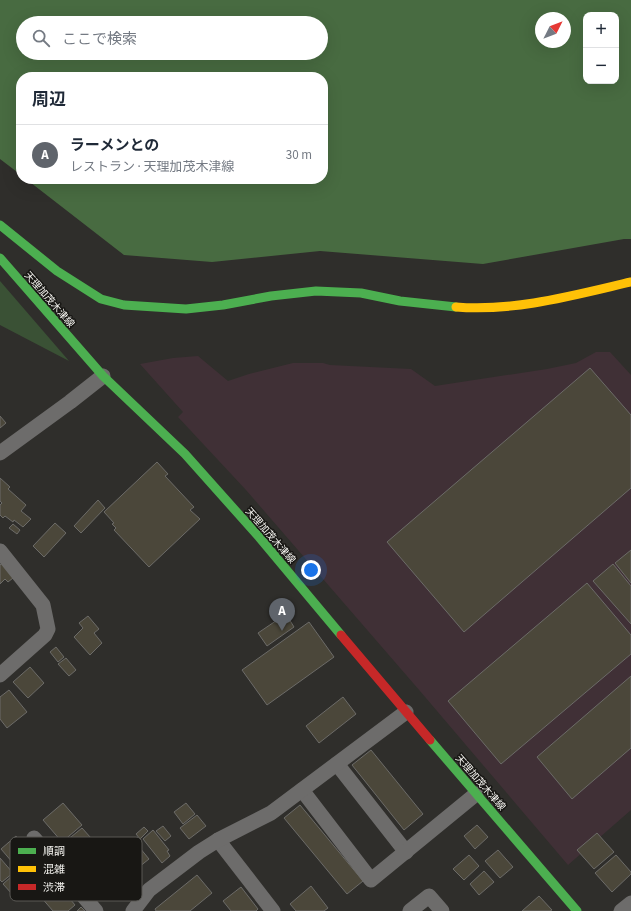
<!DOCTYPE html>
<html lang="ja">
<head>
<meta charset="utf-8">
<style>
  body { margin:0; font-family:"Source Sans 3","Noto Sans JP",sans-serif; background:#f6f6f7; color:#1f2937 }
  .controls { position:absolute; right:12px; top:12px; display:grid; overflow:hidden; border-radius:8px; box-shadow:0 4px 16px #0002 }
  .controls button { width:36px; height:36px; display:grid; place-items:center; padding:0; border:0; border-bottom:1px solid #e0e1e3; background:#fff; color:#1f2937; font:20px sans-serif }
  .compass { position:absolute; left:535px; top:12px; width:36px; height:36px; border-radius:50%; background:#fff; box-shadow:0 4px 16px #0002; rotate:48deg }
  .you { position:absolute; left:311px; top:570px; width:14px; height:14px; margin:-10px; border:3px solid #fff; border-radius:50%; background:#1a73e8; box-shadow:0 0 0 6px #1a73e833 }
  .badge { display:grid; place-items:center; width:26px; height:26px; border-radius:50%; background:#5f646b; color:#fff; font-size:13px; font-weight:700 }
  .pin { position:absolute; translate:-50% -33px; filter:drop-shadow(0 1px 2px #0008) }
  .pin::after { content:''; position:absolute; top:21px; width:14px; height:12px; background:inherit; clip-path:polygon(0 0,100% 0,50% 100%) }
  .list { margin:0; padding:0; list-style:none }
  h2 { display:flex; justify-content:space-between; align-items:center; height:52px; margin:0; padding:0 16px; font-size:17px }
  h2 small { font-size:13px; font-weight:400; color:#747a83 }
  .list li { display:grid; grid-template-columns:26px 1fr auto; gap:12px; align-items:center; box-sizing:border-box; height:60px; padding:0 16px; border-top:1px solid #e0e1e3 }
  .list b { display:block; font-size:15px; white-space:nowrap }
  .list p { margin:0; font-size:13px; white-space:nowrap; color:#747a83 }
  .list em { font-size:13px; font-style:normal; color:#747a83 }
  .icon { flex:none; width:22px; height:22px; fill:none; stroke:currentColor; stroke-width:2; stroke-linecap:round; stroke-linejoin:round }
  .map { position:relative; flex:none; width:631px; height:911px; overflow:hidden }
  .search { position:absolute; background:#fff; box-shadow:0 4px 16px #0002; left:16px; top:16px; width:312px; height:44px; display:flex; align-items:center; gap:10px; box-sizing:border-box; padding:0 14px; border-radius:22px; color:#747a83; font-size:15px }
  .panel { position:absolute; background:#fff; box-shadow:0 4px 16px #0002; left:16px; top:72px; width:312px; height:112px; border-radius:16px }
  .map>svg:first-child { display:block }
  .industrial { fill:#403036 }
  .green { fill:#3a5135 }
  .forest { fill:#486b41; fill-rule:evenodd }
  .building { fill:#4b473a; stroke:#6c6b68 }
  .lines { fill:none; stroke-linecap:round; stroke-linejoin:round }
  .street { stroke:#6d6c6b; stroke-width:15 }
  .fast { stroke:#4caf50; stroke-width:9 }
  .slow { stroke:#ffc107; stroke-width:9 }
  .jam { stroke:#c62828; stroke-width:9 }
  .labels { text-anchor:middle; stroke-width:3; stroke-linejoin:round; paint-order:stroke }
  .street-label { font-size:10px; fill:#f3f2ee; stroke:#181714 }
  .key { fill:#181714; stroke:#5a5955; stroke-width:1 }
  .key-label { font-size:11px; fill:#f3f2ee }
</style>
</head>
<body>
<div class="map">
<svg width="631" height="911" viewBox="0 0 631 911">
  <rect width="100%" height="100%" fill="#2f2e2b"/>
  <polygon class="industrial" points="596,352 610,352 631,375 631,810 568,865 420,691 246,490 178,417 183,412 140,364 173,358 198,356 228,381 249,374 293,363 323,363 330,365 411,369 435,386 547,369 576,363"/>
  <polygon class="green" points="0,281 69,361 0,325"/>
  <path class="forest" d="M0,0H631V239H624L483,264L320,251L212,262L124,255L26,179H323V77H21V175L0,159ZM586,15H616V81H586ZM541,18H565V42H541ZM23,23H321V53H23Z"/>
  <g class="building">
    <polygon points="590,368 631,415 631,488 464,632 387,542"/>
    <polygon points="0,416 6,423 0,428"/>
    <polygon points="157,462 168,474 165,476 194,507 190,510 200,519 149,567 114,530 116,528 112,524 114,523 104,512"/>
    <polygon points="0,478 10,487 8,489 26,505 21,511 31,519 23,527 14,520 13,522 5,516 3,518 0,515 0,505 2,503 0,501"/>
    <polygon points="98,500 105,508 81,533 74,526"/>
    <polygon points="55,523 66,533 44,557 33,546"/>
    <polygon points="13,524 20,530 17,534 9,528"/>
    <polygon points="631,550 631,583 615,563"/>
    <polygon points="3,562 13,578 8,582 5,579 0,584 0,565"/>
    <polygon points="613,564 631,586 631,624 593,581"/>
    <polygon points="587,583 631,635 631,654 501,764 448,701"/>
    <polygon points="286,614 294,627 267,646 258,633"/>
    <polygon points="88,616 99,629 94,633 102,643 90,655 74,637 83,628 79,623"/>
    <polygon points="309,622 334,657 267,705 242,670"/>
    <polygon points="56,647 64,657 58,662 50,652"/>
    <polygon points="66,658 76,670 69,676 58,664"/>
    <polygon points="30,667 44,683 28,698 13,682"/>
    <polygon points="631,676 631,748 572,799 537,757"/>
    <polygon points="9,690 27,712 7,728 0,719 0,697"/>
    <polygon points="343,697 356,714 319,743 306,726"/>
    <polygon points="371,750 423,814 404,830 352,765"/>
    <polygon points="63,803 82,825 62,842 43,820"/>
    <polygon points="186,803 195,814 183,824 174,812"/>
    <polygon points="300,805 363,881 347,894 284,818"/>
    <polygon points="197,815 206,826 189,839 180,828"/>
    <polygon points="477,825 488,837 475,849 464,836"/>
    <polygon points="163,826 171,836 165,841 156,831"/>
    <polygon points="144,827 148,831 140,839 136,834"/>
    <polygon points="82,828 91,838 75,851 66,841"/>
    <polygon points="153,830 169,850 167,851 170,856 162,863 143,839"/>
    <polygon points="597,833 614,852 594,869 577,850"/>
    <polygon points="16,836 28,850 13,863 1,849"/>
    <polygon points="135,842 149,859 134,871 120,854"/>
    <polygon points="498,850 513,867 500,878 485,861"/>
    <polygon points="469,855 479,866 464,880 453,869"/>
    <polygon points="616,855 631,872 631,874 612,892 595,873"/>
    <polygon points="0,858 13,873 2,882 0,880"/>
    <polygon points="484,871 494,882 479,895 470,884"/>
    <polygon points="197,875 212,893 190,911 156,911 155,909"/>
    <polygon points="12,876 21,886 12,894 3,884"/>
    <polygon points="56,882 75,905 68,911 53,911 40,896"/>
    <polygon points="311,886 328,908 324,911 296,911 290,904"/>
    <polygon points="241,887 258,909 256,911 231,911 223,901"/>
    <polygon points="539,896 552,910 550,911 522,911"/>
    <polygon points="81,907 85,911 77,911"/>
  </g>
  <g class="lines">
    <g class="street">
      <polyline points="0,453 70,402 103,376"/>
      <polyline points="0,551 43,605 48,629 45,635 0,675"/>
      <polyline points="337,764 406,852"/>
      <polyline points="302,790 371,880 476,794"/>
      <polyline points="34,838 96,911"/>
      <polyline points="218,840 273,911"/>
      <polyline points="133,911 149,890 199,852 218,840 271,813 406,712"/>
      <polyline points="410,911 429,896 442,911"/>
      <polyline points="621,911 631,903"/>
    </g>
    <g class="fast">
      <polyline points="0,225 57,271 101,299 124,305 186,309 223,305 271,296 316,291 361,293 400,301 456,307"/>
      <polyline points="0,258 103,376 185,454 259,537 341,635"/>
      <polyline points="430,740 577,911"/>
    </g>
    <path class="slow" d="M456,307C514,312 575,295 631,282"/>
    <polyline class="jam" points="341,635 430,740"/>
  </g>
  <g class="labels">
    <g class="street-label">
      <text transform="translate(50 299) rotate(49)" y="4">天理加茂木津線</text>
      <text transform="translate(271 535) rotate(49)" y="4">天理加茂木津線</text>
      <text transform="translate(481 782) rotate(49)" y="4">天理加茂木津線</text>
    </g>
  </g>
  <rect x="10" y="837" width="132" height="64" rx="6" class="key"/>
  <rect x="18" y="848" width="18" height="6" fill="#4caf50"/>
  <rect x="18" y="866" width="18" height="6" fill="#ffc107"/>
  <rect x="18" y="884" width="18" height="6" fill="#c62828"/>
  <g class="key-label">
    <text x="43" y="855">順調</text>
    <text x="43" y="873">混雑</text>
    <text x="43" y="891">渋滞</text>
  </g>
</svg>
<div class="controls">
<button>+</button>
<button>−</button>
</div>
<svg class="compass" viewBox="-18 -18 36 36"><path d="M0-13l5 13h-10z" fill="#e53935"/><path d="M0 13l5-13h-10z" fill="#747a83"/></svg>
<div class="you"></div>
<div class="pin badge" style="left:282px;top:631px">A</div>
<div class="search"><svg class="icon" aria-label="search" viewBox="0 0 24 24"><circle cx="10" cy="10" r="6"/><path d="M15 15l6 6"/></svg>ここで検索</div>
<section class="panel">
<h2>周辺<small></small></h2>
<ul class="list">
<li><span class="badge">A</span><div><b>ラーメンとの</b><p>レストラン · 天理加茂木津線</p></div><em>30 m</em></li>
</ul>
</section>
</div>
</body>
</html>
